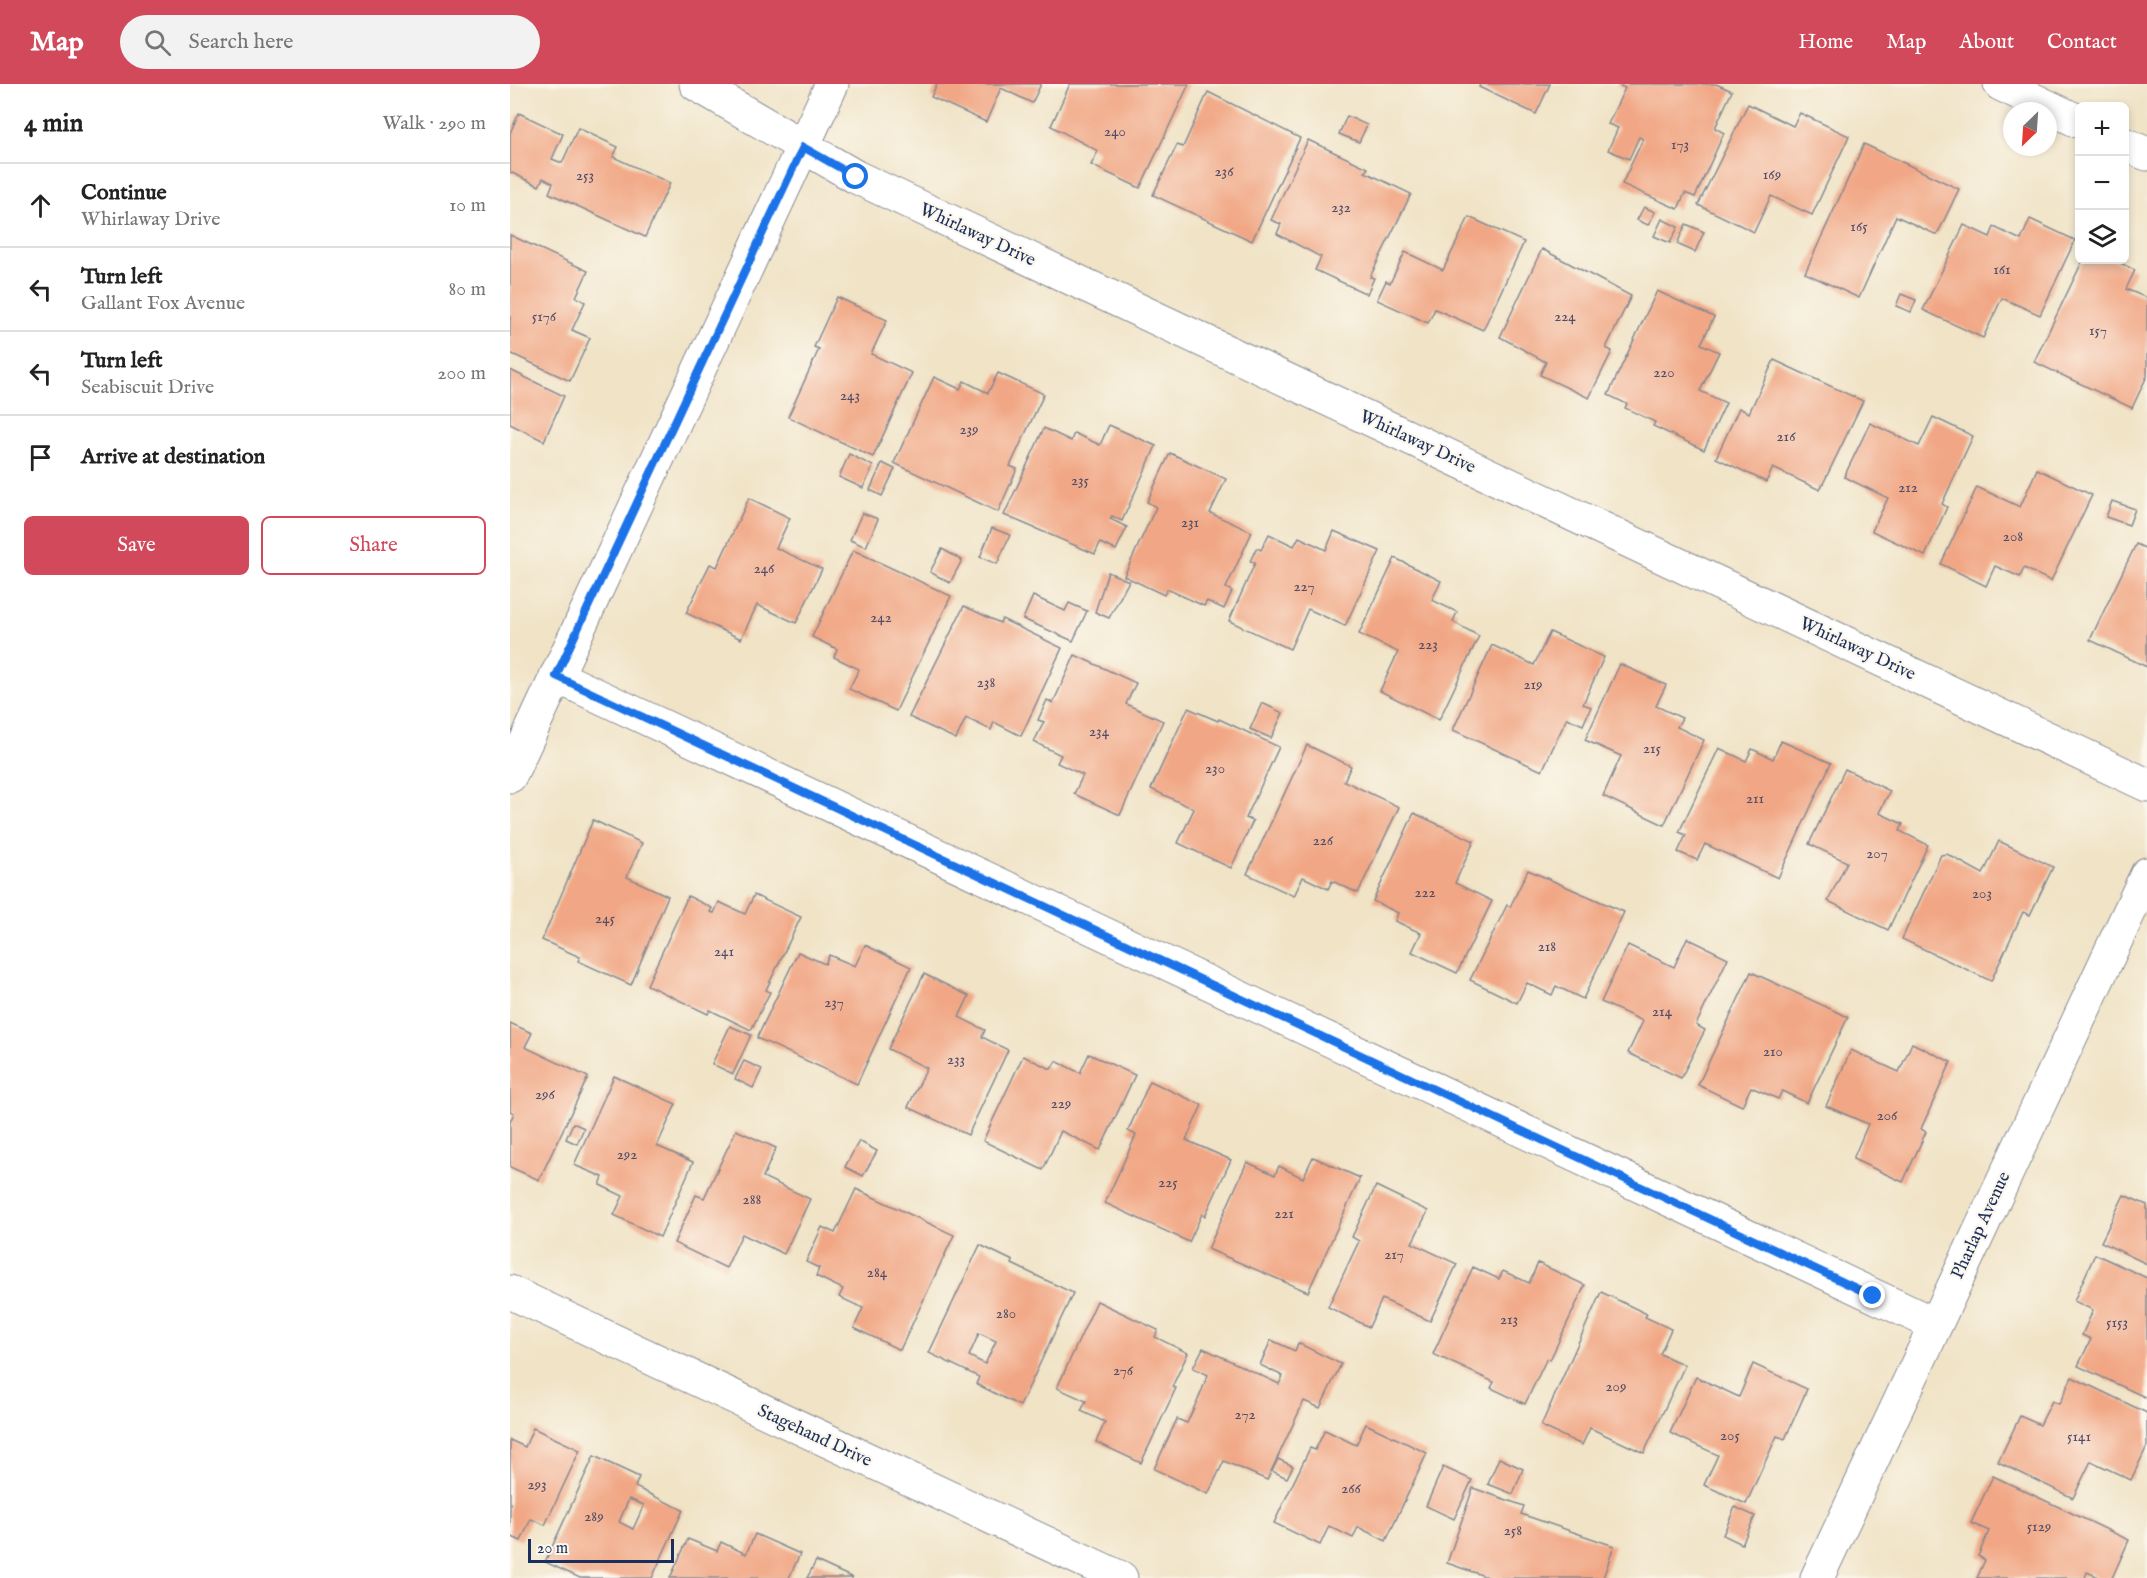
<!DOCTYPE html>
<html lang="en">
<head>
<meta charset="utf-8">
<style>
  body { margin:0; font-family:"IM FELL English",serif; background:#f2f2f2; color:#222 }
  .controls { position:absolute; right:18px; top:18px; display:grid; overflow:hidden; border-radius:9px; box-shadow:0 3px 9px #0003 }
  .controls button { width:54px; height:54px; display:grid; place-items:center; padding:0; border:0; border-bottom:2px solid #e0e0e0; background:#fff; color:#222; font:30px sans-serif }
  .compass { position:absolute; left:1493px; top:18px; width:54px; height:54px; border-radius:50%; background:#fff; box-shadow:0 3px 9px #0003; rotate:205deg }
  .scale { position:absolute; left:18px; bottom:15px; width:146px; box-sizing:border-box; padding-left:6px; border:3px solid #1b2f5e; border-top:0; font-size:16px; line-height:21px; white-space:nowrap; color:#1b2f5e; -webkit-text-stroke:4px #fbf7ec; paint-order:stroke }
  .stop { position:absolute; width:18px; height:18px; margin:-14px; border:4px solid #1a73e8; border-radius:50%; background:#fff }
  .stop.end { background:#1a73e8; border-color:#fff; box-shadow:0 2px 6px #0008 }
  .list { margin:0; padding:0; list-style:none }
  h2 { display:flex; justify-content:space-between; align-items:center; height:78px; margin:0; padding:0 24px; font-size:26px }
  h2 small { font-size:20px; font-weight:400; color:#767676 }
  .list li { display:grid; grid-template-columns:39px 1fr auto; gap:18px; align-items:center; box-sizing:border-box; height:84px; padding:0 24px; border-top:2px solid #e0e0e0 }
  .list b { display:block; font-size:22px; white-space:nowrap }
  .list p { margin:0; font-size:20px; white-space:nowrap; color:#767676 }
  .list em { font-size:20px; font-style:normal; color:#767676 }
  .actions { display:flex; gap:12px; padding:18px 24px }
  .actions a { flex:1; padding:14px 0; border:2px solid #d1495b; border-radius:9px; text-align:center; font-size:21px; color:#d1495b }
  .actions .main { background:#d1495b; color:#fff }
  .icon { flex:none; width:33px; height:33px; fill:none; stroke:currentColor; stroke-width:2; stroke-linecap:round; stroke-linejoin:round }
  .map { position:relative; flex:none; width:1637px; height:1494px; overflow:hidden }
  header { display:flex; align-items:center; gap:36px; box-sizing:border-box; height:84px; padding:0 30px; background:#d1495b; color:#fff }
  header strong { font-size:28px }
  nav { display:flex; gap:33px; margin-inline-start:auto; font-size:21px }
  .search { width:420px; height:54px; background:#f2f2f2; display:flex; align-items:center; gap:15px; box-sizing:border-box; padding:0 21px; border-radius:33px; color:#767676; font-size:22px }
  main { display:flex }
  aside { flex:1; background:#fff }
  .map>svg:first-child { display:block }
  .building { fill:#f1a785; fill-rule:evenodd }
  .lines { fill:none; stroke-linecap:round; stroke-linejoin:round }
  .street-casing { stroke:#868992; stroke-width:35 }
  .street { stroke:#fff; stroke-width:33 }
  .route { stroke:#1a73e8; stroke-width:8 }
  .labels { text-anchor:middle; stroke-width:4.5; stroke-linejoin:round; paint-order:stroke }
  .number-label { font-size:15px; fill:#504d68 }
  .street-label { font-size:18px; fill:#1b2f5e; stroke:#fbf7ec }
</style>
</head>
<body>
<header>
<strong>Map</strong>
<div class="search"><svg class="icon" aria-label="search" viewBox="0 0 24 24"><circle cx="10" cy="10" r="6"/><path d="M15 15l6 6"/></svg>Search here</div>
<nav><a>Home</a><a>Map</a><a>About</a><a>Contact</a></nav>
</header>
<main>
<aside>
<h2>4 min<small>Walk · 290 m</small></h2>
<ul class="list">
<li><svg class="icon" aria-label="ahead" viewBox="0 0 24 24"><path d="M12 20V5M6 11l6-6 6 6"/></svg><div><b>Continue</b><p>Whirlaway Drive</p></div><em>10 m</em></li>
<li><svg class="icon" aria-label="left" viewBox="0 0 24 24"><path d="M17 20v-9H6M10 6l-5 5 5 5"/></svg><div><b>Turn left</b><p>Gallant Fox Avenue</p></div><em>80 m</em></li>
<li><svg class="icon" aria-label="left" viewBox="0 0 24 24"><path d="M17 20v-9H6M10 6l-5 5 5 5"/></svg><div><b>Turn left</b><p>Seabiscuit Drive</p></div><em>200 m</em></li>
<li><svg class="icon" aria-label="arrive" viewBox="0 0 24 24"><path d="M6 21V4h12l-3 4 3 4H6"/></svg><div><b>Arrive at destination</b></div></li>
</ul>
<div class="actions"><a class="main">Save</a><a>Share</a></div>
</aside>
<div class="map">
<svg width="1637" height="1494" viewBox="0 0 1637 1494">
  <rect width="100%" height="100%" fill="#fbf7ec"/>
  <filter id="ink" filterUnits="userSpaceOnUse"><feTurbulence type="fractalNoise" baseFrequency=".0167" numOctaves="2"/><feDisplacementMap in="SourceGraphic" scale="12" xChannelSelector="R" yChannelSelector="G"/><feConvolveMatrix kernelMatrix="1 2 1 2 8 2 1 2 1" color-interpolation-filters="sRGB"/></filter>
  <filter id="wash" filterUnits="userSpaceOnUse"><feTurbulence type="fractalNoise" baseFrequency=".008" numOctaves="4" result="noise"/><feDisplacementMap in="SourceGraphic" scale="24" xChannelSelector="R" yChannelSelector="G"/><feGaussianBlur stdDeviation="1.35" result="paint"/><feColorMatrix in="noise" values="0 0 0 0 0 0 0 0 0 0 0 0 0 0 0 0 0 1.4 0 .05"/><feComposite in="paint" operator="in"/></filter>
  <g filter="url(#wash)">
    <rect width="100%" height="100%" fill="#f0e3c6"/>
    <g id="blocks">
      <g class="building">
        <polygon points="427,0 531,0 522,19 491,4 476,38 421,13"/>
        <polygon points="560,0 679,0 630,104 581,81 588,67 541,42"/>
        <polygon points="970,0 1040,0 1026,30 969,3"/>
        <polygon points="1106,0 1206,0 1222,7 1205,44 1214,49 1185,113 1175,109 1168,125 1112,100 1133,55 1129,53 1119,75 1098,66 1108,44 1098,40 1115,4"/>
        <polygon points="698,8 790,54 742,157 643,111 667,61 673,63"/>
        <polygon points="1238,20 1283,42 1290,29 1339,52 1302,131 1261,112 1244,148 1188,121"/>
        <polygon points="9,29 53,50 42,75 52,79 68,44 108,63 103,73 160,99 135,153 39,109 43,99 33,94 29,102 0,88 0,49"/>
        <polygon points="837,32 857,41 849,58 829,50"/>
        <polygon points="798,56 858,84 855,88 901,110 860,193 864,194 857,210 805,186 811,173 767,150 771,140 761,136"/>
        <polygon points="1354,60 1449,105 1427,151 1386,132 1349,214 1295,189"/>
        <polygon points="1134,123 1145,128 1138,141 1127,136"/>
        <polygon points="959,133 1014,158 973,246 925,225 918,239 867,216 876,197 880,199 895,168 933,186"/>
        <polygon points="1152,135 1168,143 1160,159 1144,152"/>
        <polygon points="1520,135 1565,156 1530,231 1492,214 1473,254 1413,226 1454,141 1480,153 1484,143 1511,156"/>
        <polygon points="1176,140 1194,148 1185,168 1167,160"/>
        <polygon points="0,151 78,187 66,213 75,218 62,246 80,254 60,297 0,269"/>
        <polygon points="1032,165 1121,212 1096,264 1102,267 1079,314 1030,291 1036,278 990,253"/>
        <polygon points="1573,176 1604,176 1625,186 1616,205 1637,214 1637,292 1622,324 1524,278"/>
        <polygon points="1147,207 1204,233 1191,260 1209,268 1190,307 1216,319 1194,366 1143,342 1145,338 1115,324 1117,320 1098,311"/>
        <polygon points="1391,210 1406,216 1401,228 1386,222"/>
        <polygon points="327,213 377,236 361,270 402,289 363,373 278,333 309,265 304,263"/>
        <polygon points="1264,276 1353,317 1310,406 1263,384 1256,398 1206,374 1229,324 1239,329"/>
        <polygon points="0,286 54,312 34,357 0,340"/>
        <polygon points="488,289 534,310 500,382 507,385 488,428 384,379 424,293 450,305 454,297 478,309"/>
        <polygon points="1423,333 1463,352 1432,420 1437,423 1415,472 1362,447 1378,414 1334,393 1360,339 1409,362"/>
        <polygon points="599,341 646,362 612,437 602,432 600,435 617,443 606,466 590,459 585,470 494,431 534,344 561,357 564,349 590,361"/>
        <polygon points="660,369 716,395 700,429 742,448 716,504 722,507 714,525 697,517 694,522 657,505 654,511 614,492 646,423 637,418"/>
        <polygon points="339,370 363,382 353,404 329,393"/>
        <polygon points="372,379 385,385 372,412 360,406"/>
        <polygon points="1527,385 1582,411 1541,497 1514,484 1510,493 1485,482 1476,502 1431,480 1467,403 1510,423"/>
        <polygon points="239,414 280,434 266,464 312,485 286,539 247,521 231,555 176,529 200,480 207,483"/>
        <polygon points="1602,417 1625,425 1619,441 1596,433"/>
        <polygon points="352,429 368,435 356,463 340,456"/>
        <polygon points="482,444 500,451 487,480 470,473"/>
        <polygon points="824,447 870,467 835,542 798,525 780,565 719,537 745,479 740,477 747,464 751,466 759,450 784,462 789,453 816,466"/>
        <polygon points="1626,460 1637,465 1637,583 1580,556"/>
        <polygon points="432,465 452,476 440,499 420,488"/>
        <polygon points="343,466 441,512 386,627 339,605 349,585 324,573 327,565 302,553"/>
        <polygon points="885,474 931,497 922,516 947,528 943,538 969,552 929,636 870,607 888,568 849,550"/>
        <polygon points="598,488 619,497 599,534 585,528"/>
        <polygon points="523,512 555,527 559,519 577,527 563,557 513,535"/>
        <polygon points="454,522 490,539 492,535 552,564 511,652 484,638 481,646 456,634 446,655 399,633"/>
        <polygon points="1040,548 1094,573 1073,620 1081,623 1073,641 1057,634 1032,687 943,646 982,561 1024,581"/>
        <polygon points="565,571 626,599 616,620 653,637 610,731 564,710 573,691 547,679 551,671 524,658 534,638 528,636 537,616 543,619"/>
        <polygon points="1110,580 1156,601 1146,622 1172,634 1167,643 1194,656 1154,741 1093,712 1111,672 1075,656"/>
        <polygon points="752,619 773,629 761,654 740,645"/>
        <polygon points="678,624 708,637 709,635 769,663 736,734 743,737 721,784 668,759 684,725 641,705"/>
        <polygon points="1271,657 1321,679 1268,794 1195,760 1187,776 1168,768 1176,751 1169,748 1209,664 1236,677 1242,665 1263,675"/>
        <polygon points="797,661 841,682 834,697 889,723 848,809 822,797 818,805 793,793 784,812 737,790"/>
        <polygon points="1335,685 1380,707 1369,729 1393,740 1390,747 1418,761 1378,846 1318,817 1337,778 1299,760"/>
        <polygon points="904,729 964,757 945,799 982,817 947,889 902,868 911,849 885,837 888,829 863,817"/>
        <polygon points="83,736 132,759 117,793 158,812 121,901 68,877 70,873 32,856"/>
        <polygon points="1489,757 1543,783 1520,831 1513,828 1481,897 1392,855 1431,771 1437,770 1473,790"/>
        <polygon points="1018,786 1114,828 1073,915 1046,902 1042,911 1017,899 1007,919 960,896 997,821 1000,823"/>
        <polygon points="244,811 291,833 256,906 260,908 241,946 200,926 198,930 137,901 178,812 202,824 200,828 204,829 209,818 235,830"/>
        <polygon points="1177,854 1218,874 1186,941 1195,946 1171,994 1118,969 1133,937 1091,918 1118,861 1164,883"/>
        <polygon points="355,861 401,883 347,1000 247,954 288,868 315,880 319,871 345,882"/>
        <polygon points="1241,888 1338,933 1297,1019 1272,1007 1268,1015 1241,1003 1232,1022 1188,1001"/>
        <polygon points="414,890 459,912 449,933 475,946 472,953 498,966 458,1051 398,1023 417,984 378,965"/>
        <polygon points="0,939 22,949 15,963 78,993 29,1096 0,1083 0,1038 4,1029 0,1027"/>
        <polygon points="220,942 241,951 223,990 202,980"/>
        <polygon points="1402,959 1441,978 1411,1045 1416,1048 1393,1098 1343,1075 1358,1040 1316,1022 1341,966 1389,988"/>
        <polygon points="579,970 625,991 590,1066 551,1047 533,1086 473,1057 513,972 541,985 546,977 570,989"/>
        <polygon points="234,977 252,985 243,1004 225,995"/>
        <polygon points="104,992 166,1020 147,1062 183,1078 150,1153 104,1131 113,1112 90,1101 93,1093 64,1081"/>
        <polygon points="640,997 692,1021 676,1056 721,1076 695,1132 692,1130 679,1158 595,1119 626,1051 618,1047"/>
        <polygon points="63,1039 74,1044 67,1060 56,1055"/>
        <polygon points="226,1046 266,1064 253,1093 300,1115 274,1170 232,1150 216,1184 164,1159 186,1111 194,1114"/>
        <polygon points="349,1057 367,1067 353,1092 335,1083"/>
        <polygon points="803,1073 850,1094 798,1208 698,1165 737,1078 765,1091 769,1082 793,1094"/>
        <polygon points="866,1102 918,1127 902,1159 947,1180 920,1237 872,1215 859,1243 818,1223 849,1157 842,1153"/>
        <polygon points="346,1105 444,1151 390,1266 344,1244 353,1224 329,1213 333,1205 306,1192 309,1184 296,1178 312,1143 325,1149"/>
        <polygon points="1614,1111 1637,1121 1637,1180 1591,1158"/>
        <path d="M470,1161L503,1177L502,1180L563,1209L510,1322L466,1300L469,1293L419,1269ZM469,1249L486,1257L475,1280L459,1272Z"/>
        <polygon points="1585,1170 1637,1194 1637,1314 1568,1282 1581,1255 1572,1251 1583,1226 1564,1217"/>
        <polygon points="1028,1179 1075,1201 1040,1276 1037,1274 1015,1320 981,1304 984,1298 923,1270 963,1183 989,1195 993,1187 1019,1199"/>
        <polygon points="1091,1208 1137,1230 1135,1233 1161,1245 1150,1270 1175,1281 1134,1369 1080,1344 1072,1361 1031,1342"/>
        <polygon points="587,1217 648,1246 645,1253 678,1269 662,1303 666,1304 631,1379 586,1358 595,1338 571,1327 576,1317 547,1304"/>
        <polygon points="761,1256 785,1267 788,1259 831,1280 810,1324 794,1317 757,1396 714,1377 698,1410 644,1385 667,1335 677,1339 692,1306 698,1291 683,1284 693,1264 769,1300 773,1292 750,1281"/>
        <polygon points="1243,1280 1297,1305 1275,1355 1267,1352 1236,1420 1194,1401 1208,1371 1160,1349 1186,1293 1229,1313"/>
        <polygon points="1562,1293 1637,1329 1637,1362 1621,1396 1581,1377 1563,1414 1488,1378 1510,1332 1530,1341 1542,1317 1549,1320"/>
        <polygon points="856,1340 917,1369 876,1457 848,1443 843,1454 819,1442 810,1461 764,1439 800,1364 805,1366 815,1346 846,1361"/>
        <polygon points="23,1344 70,1366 35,1441 21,1435 11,1457 0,1452 0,1356 15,1363"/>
        <path d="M84,1372L129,1393L125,1403L173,1426L142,1494H70L35,1478ZM119,1415L134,1421L123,1445L109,1438Z"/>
        <polygon points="989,1374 1013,1385 1003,1410 978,1400"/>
        <polygon points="768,1375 783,1382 777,1394 762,1387"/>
        <polygon points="933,1383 962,1396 944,1435 916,1422"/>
        <polygon points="1483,1392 1619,1456 1602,1494 1591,1494 1577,1488 1575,1494 1467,1494 1475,1476 1468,1472 1479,1447 1461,1439"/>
        <polygon points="963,1404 1014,1422 1011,1430 1104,1462 1093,1494 980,1494 937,1479"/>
        <polygon points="1225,1423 1245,1432 1232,1460 1213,1451"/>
        <polygon points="245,1450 290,1470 279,1494 160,1494 178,1455 207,1467 211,1458 236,1470"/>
        <polygon points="306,1477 343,1494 297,1494"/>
      </g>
    </g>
  </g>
  <g filter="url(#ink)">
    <use href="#blocks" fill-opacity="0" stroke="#868992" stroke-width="1.5"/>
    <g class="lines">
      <defs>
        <g id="street">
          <polyline points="186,0 346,93 1637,701"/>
          <polyline points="1490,0 1570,38"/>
          <polyline points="1614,60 1637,70"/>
          <polyline points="46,592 1424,1240"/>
          <polyline points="0,692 322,0"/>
          <polyline points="0,1208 611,1494"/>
          <polyline points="1307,1494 1637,790"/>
        </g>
      </defs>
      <use href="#street" class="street-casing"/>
      <use href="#street" class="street"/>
    </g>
  </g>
  <g class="lines" filter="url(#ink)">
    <polyline class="route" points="346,93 293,63 46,592 1363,1212"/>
  </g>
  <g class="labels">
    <g class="number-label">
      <text x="605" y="52">240</text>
      <text x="1170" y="65">173</text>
      <text x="714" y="92">236</text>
      <text x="1262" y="95">169</text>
      <text x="75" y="96">253</text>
      <text x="831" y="128">232</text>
      <text x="1349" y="147">165</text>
      <text x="1492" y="190">161</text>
      <text x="34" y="237">5176</text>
      <text x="1055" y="237">224</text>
      <text x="1588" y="251">157</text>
      <text x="1154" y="293">220</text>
      <text x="340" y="316">243</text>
      <text x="459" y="350">239</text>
      <text x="1276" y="357">216</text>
      <text x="570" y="401">235</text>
      <text x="1398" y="408">212</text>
      <text x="680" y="443">231</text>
      <text x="1503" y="457">208</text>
      <text x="254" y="489">246</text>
      <text x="794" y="507">227</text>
      <text x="371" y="538">242</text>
      <text x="918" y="565">223</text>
      <text x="476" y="603">238</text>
      <text x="1023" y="605">219</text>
      <text x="589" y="652">234</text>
      <text x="1142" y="669">215</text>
      <text x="705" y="689">230</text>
      <text x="1245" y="719">211</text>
      <text x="813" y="761">226</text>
      <text x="1367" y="774">207</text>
      <text x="915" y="813">222</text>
      <text x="1472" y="814">203</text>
      <text x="95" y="839">245</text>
      <text x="1037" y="867">218</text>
      <text x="214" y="872">241</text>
      <text x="324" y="923">237</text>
      <text x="1152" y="932">214</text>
      <text x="1263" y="972">210</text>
      <text x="446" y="980">233</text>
      <text x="35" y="1015">296</text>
      <text x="551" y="1024">229</text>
      <text x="1377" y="1036">206</text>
      <text x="117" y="1075">292</text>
      <text x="658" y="1103">225</text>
      <text x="242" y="1120">288</text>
      <text x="774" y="1134">221</text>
      <text x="884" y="1175">217</text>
      <text x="367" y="1193">284</text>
      <text x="496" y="1234">280</text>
      <text x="999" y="1240">213</text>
      <text x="1607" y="1243">5153</text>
      <text x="613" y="1291">276</text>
      <text x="1106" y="1307">209</text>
      <text x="735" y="1335">272</text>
      <text x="1220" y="1356">205</text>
      <text x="1569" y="1357">5141</text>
      <text x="27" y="1405">293</text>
      <text x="841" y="1409">266</text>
      <text x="84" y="1437">289</text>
      <text x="1529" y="1447">5129</text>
      <text x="1003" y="1451">258</text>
    </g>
    <g class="street-label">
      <text transform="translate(468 150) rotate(25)" y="6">Whirlaway Drive</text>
      <text transform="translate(908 357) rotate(25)" y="6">Whirlaway Drive</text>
      <text transform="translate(1348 564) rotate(25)" y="6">Whirlaway Drive</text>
      <text transform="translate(1470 1141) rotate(-65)" y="6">Pharlap Avenue</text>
      <text transform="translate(305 1351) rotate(25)" y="6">Stagehand Drive</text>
    </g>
  </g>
</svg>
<div class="controls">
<button>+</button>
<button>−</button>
<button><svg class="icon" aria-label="layers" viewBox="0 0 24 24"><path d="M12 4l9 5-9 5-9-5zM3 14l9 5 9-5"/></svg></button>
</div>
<svg class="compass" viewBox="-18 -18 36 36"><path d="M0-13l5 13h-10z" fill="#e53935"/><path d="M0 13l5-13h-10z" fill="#767676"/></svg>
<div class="scale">20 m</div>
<div class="stop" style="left:346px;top:93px"></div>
<div class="stop end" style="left:1363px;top:1212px"></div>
</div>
</main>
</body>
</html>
